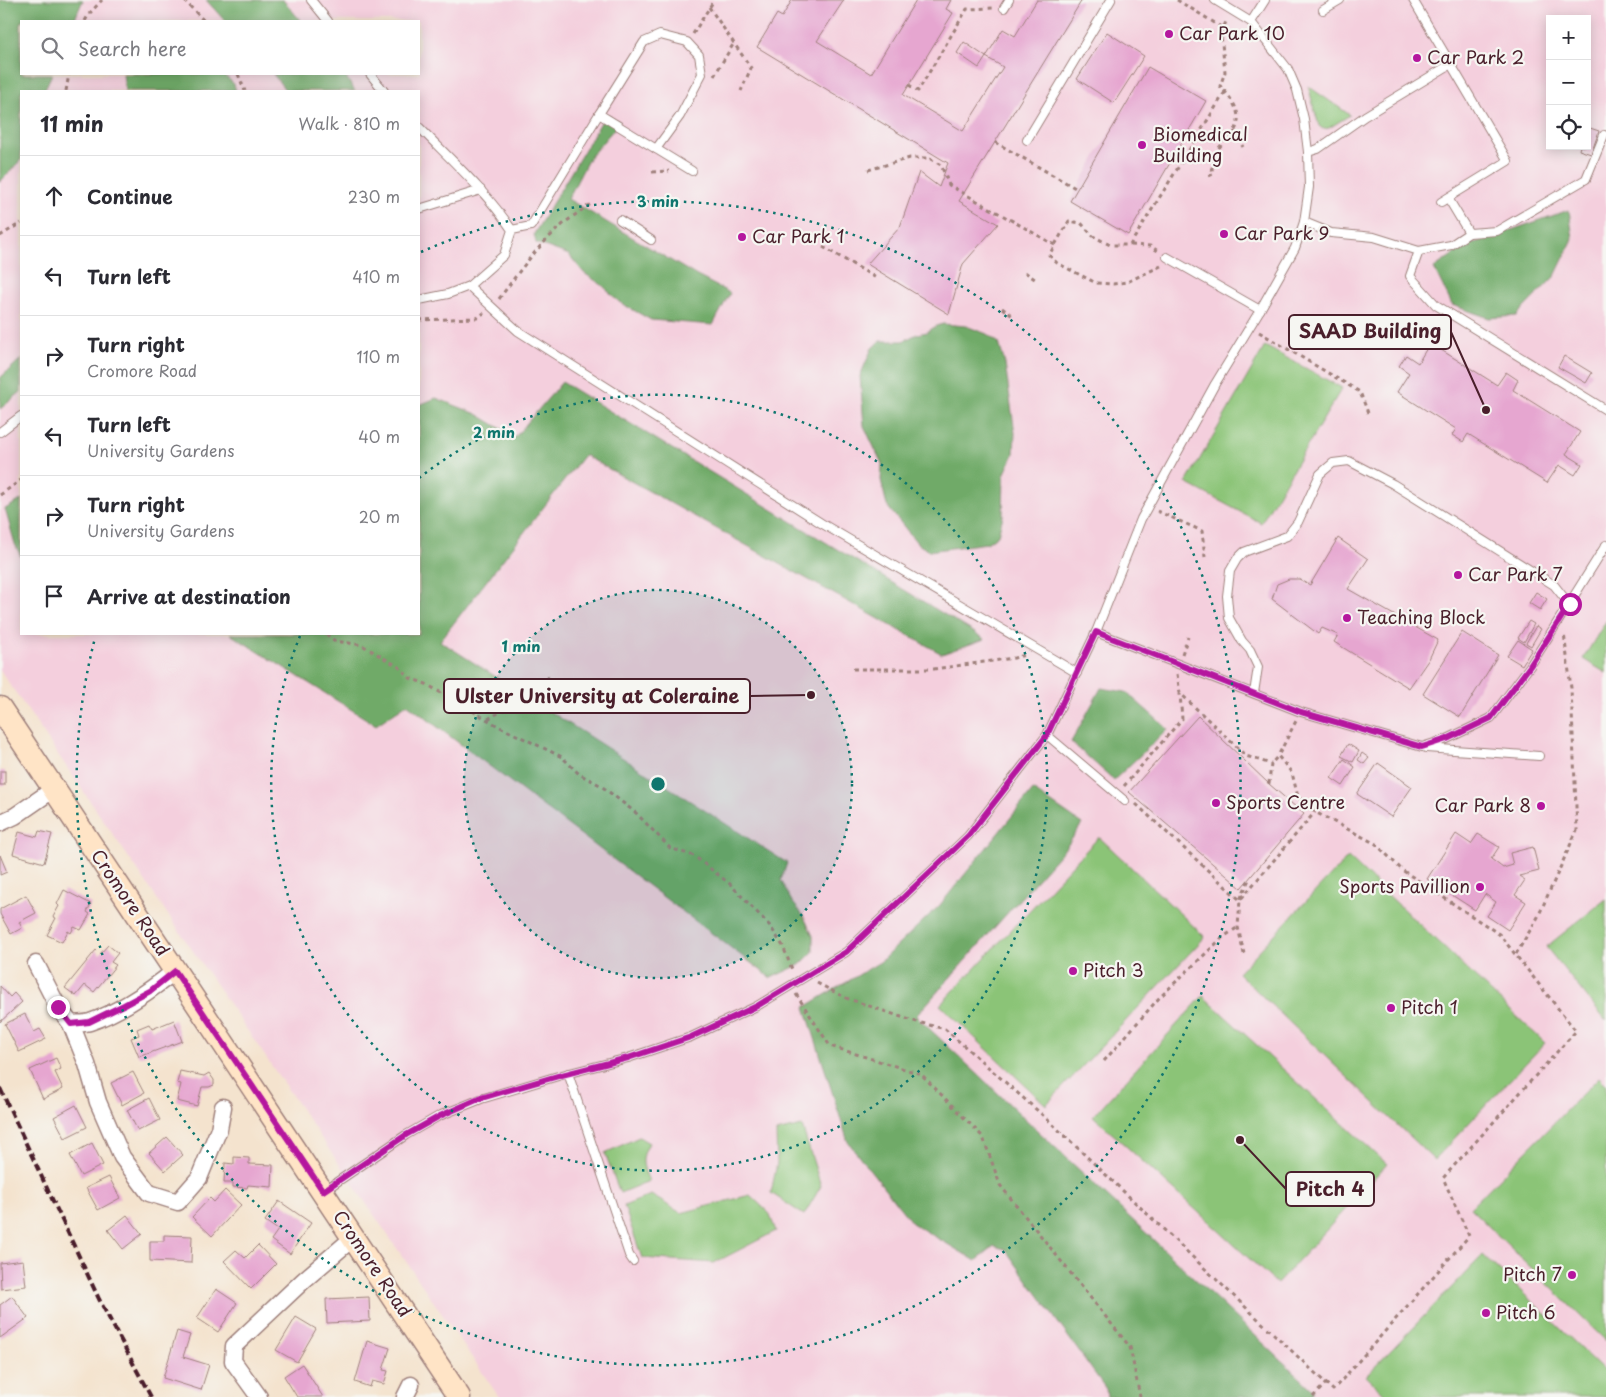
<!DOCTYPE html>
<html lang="en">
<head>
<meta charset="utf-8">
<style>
  body { margin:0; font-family:"Playpen Sans",sans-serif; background:#f2f2f3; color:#2b2b33 }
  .controls { position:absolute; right:15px; top:15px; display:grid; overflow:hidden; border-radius:0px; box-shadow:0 2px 12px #0003 }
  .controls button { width:45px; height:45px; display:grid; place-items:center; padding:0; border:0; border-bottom:1px solid #e1e1e2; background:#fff; color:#2b2b33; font:25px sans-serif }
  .stop { position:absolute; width:15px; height:15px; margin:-11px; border:4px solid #b5179e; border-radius:50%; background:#fff }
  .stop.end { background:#b5179e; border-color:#fff; box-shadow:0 1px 5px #0008 }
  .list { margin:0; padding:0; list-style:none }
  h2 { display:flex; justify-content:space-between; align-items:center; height:65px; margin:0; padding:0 20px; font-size:21px }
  h2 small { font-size:16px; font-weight:400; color:#7c7c81 }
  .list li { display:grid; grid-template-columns:32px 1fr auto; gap:15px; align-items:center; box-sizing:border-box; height:80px; padding:0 20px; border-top:1px solid #e1e1e2 }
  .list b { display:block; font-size:19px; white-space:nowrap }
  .list p { margin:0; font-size:16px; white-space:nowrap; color:#7c7c81 }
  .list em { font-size:16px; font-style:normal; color:#7c7c81 }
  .icon { flex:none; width:28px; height:28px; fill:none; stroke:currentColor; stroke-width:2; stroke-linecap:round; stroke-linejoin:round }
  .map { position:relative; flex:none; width:1606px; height:1397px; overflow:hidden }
  .search { position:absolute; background:#fff; box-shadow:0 2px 12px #0003; left:20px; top:20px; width:400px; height:55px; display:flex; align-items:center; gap:12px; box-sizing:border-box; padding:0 18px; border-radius:0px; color:#7c7c81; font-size:19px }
  .panel { position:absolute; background:#fff; box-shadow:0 2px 12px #0003; left:20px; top:90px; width:400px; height:545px; border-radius:0px }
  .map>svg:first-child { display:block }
  .built { fill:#f4cfdd; fill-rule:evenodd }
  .green { fill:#8bc477; stroke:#6a7251 }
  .forest { fill:#70aa68; stroke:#5d644a }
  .building { fill:#e6a6d0 }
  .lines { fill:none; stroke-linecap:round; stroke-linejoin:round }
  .lane-casing { stroke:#9f817c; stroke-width:10 }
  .street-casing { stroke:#9f817c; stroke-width:19 }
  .secondary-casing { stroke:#9f817c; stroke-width:25 }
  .path { stroke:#9f817c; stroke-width:3; stroke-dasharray:4 4; stroke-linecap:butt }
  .lane { stroke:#fff; stroke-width:8 }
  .street { stroke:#fff; stroke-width:16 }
  .secondary { stroke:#ffe4c6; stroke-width:22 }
  .rail { stroke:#4a1f2b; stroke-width:4; stroke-dasharray:8 4; stroke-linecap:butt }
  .route { stroke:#b5179e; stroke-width:6 }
  .ring { fill:none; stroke:#0f766e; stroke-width:2.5; stroke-dasharray:2.5 5 }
  .poi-dot { fill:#b5179e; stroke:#f6f6f2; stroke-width:2 }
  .labels { text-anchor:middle; stroke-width:4.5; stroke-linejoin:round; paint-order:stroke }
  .poi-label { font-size:18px; fill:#4a1f2b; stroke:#f6f6f2; text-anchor:start }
  .street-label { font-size:18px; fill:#4a1f2b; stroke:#f6f6f2 }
  .centre { fill:#0f766e; stroke:#f6f6f2; stroke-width:2.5 }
  .ring-label { font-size:15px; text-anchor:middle; font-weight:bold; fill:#0f766e; stroke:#f6f6f2; stroke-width:4.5; stroke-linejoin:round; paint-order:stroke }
  .leader { fill:none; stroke:#4a1f2b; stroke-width:2 }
  .callout-dot { fill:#4a1f2b; stroke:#f6f6f2; stroke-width:2 }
  .callout { fill:#f6f6f2; stroke:#4a1f2b; stroke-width:2 }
  .callout-label { font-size:19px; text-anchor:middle; font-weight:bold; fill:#4a1f2b }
</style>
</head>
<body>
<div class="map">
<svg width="1606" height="1397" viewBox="0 0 1606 1397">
  <rect width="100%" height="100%" fill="#f6f6f2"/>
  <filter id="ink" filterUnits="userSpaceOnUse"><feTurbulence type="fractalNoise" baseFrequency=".02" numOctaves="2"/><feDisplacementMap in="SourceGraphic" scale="10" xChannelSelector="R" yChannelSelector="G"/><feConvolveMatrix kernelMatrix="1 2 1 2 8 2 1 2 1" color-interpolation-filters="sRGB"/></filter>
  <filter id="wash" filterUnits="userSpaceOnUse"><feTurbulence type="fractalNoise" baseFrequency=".0096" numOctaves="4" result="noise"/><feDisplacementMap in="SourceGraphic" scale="20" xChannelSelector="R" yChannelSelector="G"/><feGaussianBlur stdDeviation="1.12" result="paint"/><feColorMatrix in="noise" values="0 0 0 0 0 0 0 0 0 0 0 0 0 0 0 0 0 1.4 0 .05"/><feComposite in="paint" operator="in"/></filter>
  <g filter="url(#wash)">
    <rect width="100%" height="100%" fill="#f4e3ce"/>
    <path class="built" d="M0,0H1606V1397H499L0,670ZM1550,19H1587V146H1550ZM21,21H419V74H21ZM21,91H419V634H21Z"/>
    <g class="green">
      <polygon points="1308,86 1350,115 1329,128 1323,129 1319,126"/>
      <polygon points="1265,346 1342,388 1261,523 1186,483"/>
      <polygon points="1606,621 1606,673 1583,659"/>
      <polygon points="1099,837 1205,937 1046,1105 940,1005"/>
      <polygon points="1348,857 1545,1043 1434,1160 1238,973"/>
      <polygon points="1606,899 1606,1021 1546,947"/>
      <polygon points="1203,996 1387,1164 1277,1284 1093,1116"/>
      <polygon points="1599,1077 1606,1084 1606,1341 1470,1208"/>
      <polygon points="802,1126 821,1186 804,1215 771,1193 777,1163 776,1132"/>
      <path d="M639,1137L649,1143C640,1159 642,1165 649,1181L620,1193L605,1153Z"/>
      <polygon points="651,1195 681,1213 750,1195 769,1213 776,1231 714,1263 642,1258 624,1206"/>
      <polygon points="1483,1255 1606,1372 1606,1397 1388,1397 1366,1376"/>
    </g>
    <g class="forest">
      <polygon points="0,0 83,0 74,21 21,21 21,74 52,74 44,91 21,91 21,160 0,182"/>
      <polygon points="206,0 283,0 301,21 225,21"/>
      <polygon points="123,74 223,74 234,84 236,91 125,91"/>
      <polygon points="273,74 344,74 355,91 286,91"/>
      <polygon points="606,114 620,122 589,158 568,199 697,276 730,293 713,325 651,320 619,302 602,285 584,273 569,255 536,243 534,234"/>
      <polygon points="1569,210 1573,239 1555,276 1516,316 1489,318 1452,305 1434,268 1465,246"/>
      <polygon points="943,324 966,326 987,334 999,343 1005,364 1015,433 1014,454 1004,475 1003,516 998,535 987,543 929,551 918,544 887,506 881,480 882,464 864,426 860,376 872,348 880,341 903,341 917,334 927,332 936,326"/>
      <polygon points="21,359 21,392 0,409 0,378"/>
      <polygon points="562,382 985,639 942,654 584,455 440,641 787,863 781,880 791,900 804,917 813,936 813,952 801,964 771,978 407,704 376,725 230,634 419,634 419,405 436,398 477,414 515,437"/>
      <polygon points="21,500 21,557 15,544 5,509"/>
      <polygon points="1101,688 1126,692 1168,729 1114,780 1071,742"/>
      <polygon points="1033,790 1082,824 1067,846 916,1016 1314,1391 1309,1397 1107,1397 1106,1389 1005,1249 994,1246 976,1261 912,1223 848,1142 805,1007 880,962 940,905"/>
    </g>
    <g id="blocks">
      <g class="building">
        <polygon points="792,0 844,0 817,41 871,74 916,0 951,0 946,9 953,13 903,95 963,131 1003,67 986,57 1003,29 1015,36 1037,0 1082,0 959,201 998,224 963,264 949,314 867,264 900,227 919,172 939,187 948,163 757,47 777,14 782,17"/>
        <polygon points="1107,32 1144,56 1114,103 1077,79"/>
        <polygon points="964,42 986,57 979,68 957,53"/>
        <polygon points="1148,67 1206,101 1128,235 1070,201"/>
        <polygon points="1587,127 1599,131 1591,154 1579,150 1580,146 1587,146"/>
        <polygon points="1430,343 1497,385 1506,372 1518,380 1513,390 1580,432 1566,454 1582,464 1575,475 1559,465 1547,483 1468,434 1463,442 1452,435 1456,429 1397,392 1409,373 1399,366 1406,355 1418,363"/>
        <polygon points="1564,356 1592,373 1586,383 1558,367"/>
        <polygon points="1338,538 1368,559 1348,589 1438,640 1429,659 1409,688 1334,642 1338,635 1322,628 1318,634 1272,599 1277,584 1289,579 1299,579 1310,585"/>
        <polygon points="1536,592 1547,599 1540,610 1529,603"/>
        <polygon points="1529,621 1534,624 1524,642 1518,638"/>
        <polygon points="1536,626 1541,629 1531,646 1526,643"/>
        <polygon points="1462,632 1498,655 1460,717 1423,694"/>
        <polygon points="1518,640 1532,649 1522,665 1507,656"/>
        <polygon points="1198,716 1269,784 1304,814 1241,888 1129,792"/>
        <polygon points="1348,744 1359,751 1353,762 1341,756"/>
        <polygon points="1362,753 1369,758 1364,764 1358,760"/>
        <polygon points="1344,759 1355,767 1343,786 1331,778"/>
        <polygon points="1378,763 1412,787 1391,817 1357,794"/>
        <rect x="0" y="771" width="5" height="14"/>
        <polygon points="39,831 52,834 44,863 13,854 19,832 37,837"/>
        <polygon points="1456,834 1471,844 1478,834 1499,847 1491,859 1503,868 1513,865 1510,853 1533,847 1539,871 1519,876 1525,880 1515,895 1526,902 1508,930 1487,916 1496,902 1485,894 1475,910 1427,879"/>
        <polygon points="0,855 7,872 0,875"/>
        <polygon points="64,890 91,904 87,912 90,914 81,930 74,927 71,933 68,931 62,942 47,935 56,918 53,917 59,906 57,904"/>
        <polygon points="26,895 36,913 19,922 22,928 11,934 0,914 0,909"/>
        <polygon points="108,945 118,953 111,962 116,965 94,992 85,985 76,996 65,988 96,950 100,954"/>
        <polygon points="0,986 10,997 14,993 22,1002 0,1022"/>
        <polygon points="25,1014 34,1032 40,1029 46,1039 19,1052 5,1024"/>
        <polygon points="174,1020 182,1041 139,1057 131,1038 139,1035 137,1029 149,1024 152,1029"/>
        <polygon points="56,1058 61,1069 55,1072 63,1089 43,1099 30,1070"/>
        <polygon points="180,1071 204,1076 209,1073 214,1080 214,1085 209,1087 202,1087 197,1106 177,1101 181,1084 177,1083"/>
        <polygon points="133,1072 144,1093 122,1105 111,1083"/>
        <polygon points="149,1098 160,1120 138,1131 127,1110"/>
        <polygon points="76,1105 87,1127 65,1138 54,1117"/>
        <polygon points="167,1137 183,1155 165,1171 149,1153"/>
        <polygon points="92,1143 103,1165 81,1176 70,1155"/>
        <polygon points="234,1157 249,1158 249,1164 273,1165 272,1187 248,1185 247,1188 233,1187 233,1183 224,1183 225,1163 234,1164"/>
        <polygon points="109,1177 120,1198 98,1210 86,1188"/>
        <polygon points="225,1190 241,1205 212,1236 192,1217 210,1198 214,1202"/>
        <polygon points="279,1201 311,1223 290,1254 271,1240 278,1230 265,1221"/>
        <polygon points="127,1215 142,1234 123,1249 108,1230"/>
        <polygon points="164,1235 192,1236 191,1263 150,1261 150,1241 164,1241"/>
        <polygon points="258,1245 276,1264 251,1289 224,1261 236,1250 245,1258"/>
        <polygon points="23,1260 26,1286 1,1289 0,1263"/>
        <polygon points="216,1289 237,1303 218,1332 197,1318"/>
        <polygon points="12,1296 28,1318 0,1338 0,1305"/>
        <polygon points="369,1297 370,1321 327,1323 326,1299"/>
        <polygon points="296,1317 316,1329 297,1362 276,1350"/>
        <polygon points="177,1331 190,1335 183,1357 209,1365 201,1390 163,1378"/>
        <polygon points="367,1341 390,1348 383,1370 388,1371 384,1384 372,1381 370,1387 355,1382"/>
        <polygon points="302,1364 323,1397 297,1397 284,1376"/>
      </g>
    </g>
  </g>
  <g filter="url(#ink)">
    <use href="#blocks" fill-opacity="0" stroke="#9f817c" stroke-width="1"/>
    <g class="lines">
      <defs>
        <g id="lane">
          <polyline points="311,0 328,21"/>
          <polyline points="1413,0 1508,161 1441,202"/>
          <polyline points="1004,8 1009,0"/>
          <polyline points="1323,10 1340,0"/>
          <polyline points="1251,22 1265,0"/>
          <polyline points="370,74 384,91"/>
          <polyline points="599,114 644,42 660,35 687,42 699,55 702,74 680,116 656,149"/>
          <path d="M419,127C451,160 486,191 512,230L504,255L469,286L448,294L419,300"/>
          <polyline points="1027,140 1111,0"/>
          <polyline points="1308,152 1318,149 1365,116 1451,64"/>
          <polyline points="419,209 481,190"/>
          <polyline points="620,220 651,240"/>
          <polyline points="1304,222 1331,233 1374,237 1419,251 1410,276 1436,305 1606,410"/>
          <polyline points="512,230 531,226 599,114 692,171"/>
          <polyline points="1469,233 1497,231 1586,179 1604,135"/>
          <polyline points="1419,251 1451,245 1469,233 1448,198"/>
          <polyline points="1167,257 1260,310"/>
          <polyline points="469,286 518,331 821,523 1077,673"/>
          <polyline points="0,432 21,416"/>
          <polyline points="1569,604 1606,545"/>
          <polyline points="1096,632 1301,712 1422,747 1447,739 1491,718 1530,666 1569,604 1554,585 1393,484 1349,461 1333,463 1320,474 1298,522 1287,536 1244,552 1237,559 1230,571 1227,596 1229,618 1242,641 1250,650 1258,667 1254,693"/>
          <polyline points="1047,735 1125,801"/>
          <polyline points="1426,748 1539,756"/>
          <polyline points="568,1073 629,1255 633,1261"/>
          <polyline points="325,1190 406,1135 439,1116 481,1099 558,1076 628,1058 691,1037 757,1006 846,952 968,836 1047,735 1096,632 1141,519 1215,384 1260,310 1295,248 1304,222 1309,187 1308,152 1304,119 1297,90 1288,69 1251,22 1215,0"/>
        </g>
        <g id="street">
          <polyline points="0,823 15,816 54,789"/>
          <polyline points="36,964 58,1007 71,1024 87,1064 98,1102 122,1157 149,1193 178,1202 199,1178 219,1129 223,1107"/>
          <path d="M71,1024C77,1023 84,1024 90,1022C120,1012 151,990 175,971"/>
          <polyline points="259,1397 233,1361 234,1346 304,1280 354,1237"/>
          <polyline points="405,1397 411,1385"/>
        </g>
        <polyline id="secondary" points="0,708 459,1397"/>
      </defs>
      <use href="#lane" class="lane-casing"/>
      <use href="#street" class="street-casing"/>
      <use href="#secondary" class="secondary-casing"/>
      <g class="path">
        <polyline points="184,0 204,21"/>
        <polyline points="1177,0 1223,28"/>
        <polyline points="709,7 751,68 741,91"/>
        <polyline points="85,21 89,14 102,0"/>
        <polyline points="693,34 714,0"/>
        <polyline points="238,74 245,91"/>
        <polyline points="714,76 734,43"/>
        <polyline points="909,85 918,91 967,9 994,8"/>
        <polyline points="66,91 69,74"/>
        <polyline points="1234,131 1243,147"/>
        <polyline points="995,142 1077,189"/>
        <polyline points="868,170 910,158 929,158 941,165 949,185 1055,245"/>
        <polyline points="652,172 669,171"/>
        <path d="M1209,176L1213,174C1212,169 1211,164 1213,159C1216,149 1225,141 1232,134C1247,117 1231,98 1220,86L1225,72L1221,34L1227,19"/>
        <polyline points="0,236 21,223"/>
        <polyline points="1131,245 1150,246 1158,251"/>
        <polyline points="823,247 878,279"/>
        <polyline points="1161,266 1127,282 1113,284 1096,283 1057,263 1049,255 1069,221 1081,223 1093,236 1110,245 1130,245 1225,92"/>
        <polyline points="1025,272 1036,280"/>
        <path d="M499,299C527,260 551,228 593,203"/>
        <polyline points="1002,308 1014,317"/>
        <polyline points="419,320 477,318 484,313"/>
        <polyline points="1259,332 1360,392 1368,413"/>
        <polyline points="0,495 21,480"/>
        <polyline points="1157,511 1202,531 1205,557"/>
        <polyline points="326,634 335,641 362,645 399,667 410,678 426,684 500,727 562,757 579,774 600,785 636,813 670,848 694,856 730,884 770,926 783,946 793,972"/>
        <polyline points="1182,654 1188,637"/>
        <polyline points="853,669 934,669 1014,658 1025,655"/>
        <polyline points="1177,674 1180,693 1246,756 1271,764"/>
        <polyline points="488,719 524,698 549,677"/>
        <polyline points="1269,784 1271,764 1278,756"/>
        <polyline points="1124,786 1182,719 1180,694"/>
        <polyline points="1136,804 1240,900 1315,812"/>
        <polyline points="1244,954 1238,927 1240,900 1250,877"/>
        <polyline points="1516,954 1538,917 1577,830 1571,688 1564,633"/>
        <polyline points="817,983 846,998 913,1021 945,1029 1047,1119 1333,1390 1469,1236 1443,1178 1576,1031 1499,934 1402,870 1376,844 1315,812 1298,797 1292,773 1278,756 1296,721"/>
        <polyline points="796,994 830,1046 921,1074 983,1137 1000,1185 1130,1347 1140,1397"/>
        <polyline points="1104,1061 1159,998 1222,938 1238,927"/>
        <polyline points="1313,1397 1326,1383"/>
      </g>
      <use href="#lane" class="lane"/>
      <use href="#street" class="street"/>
      <use href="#secondary" class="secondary"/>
      <polyline class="rail" points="0,1088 99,1299 151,1397"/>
    </g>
  </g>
  <g class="lines" filter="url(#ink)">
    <polyline class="route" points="58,1007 71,1024 89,1022 124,1005 150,991 175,971 323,1191 406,1135 440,1116 481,1098 558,1076 628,1058 691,1037 757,1006 846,952 968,836 1047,735 1096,632 1301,712 1422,747 1447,739 1491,718 1530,666 1570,604"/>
  </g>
  <circle cx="658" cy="784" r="194" fill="#0f766e" fill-opacity=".12"/>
  <g class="ring">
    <circle cx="658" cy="784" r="194"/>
    <path d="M419 478A388 388 0 1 1 300 636"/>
    <path d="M421 252A582 582 0 1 1 95 638"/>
  </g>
  <g class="poi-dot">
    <circle cx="1169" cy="34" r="5"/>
    <circle cx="1417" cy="58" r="5"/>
    <circle cx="1142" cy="145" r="5"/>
    <circle cx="1224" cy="234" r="5"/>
    <circle cx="742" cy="237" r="5"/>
    <circle cx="1458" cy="575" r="5"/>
    <circle cx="1347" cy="618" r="5"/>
    <circle cx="1216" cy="803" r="5"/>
    <circle cx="1541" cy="806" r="5"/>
    <circle cx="1480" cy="887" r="5"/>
    <circle cx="1073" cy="971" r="5"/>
    <circle cx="1391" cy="1008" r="5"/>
    <circle cx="1572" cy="1275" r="5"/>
    <circle cx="1486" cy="1313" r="5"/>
  </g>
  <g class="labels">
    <g class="poi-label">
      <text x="1179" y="40">Car Park 10</text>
      <text x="1427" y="64">Car Park 2</text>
      <text x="1152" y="141">Biomedical<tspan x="1152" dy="21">Building</tspan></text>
      <text x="1234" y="240">Car Park 9</text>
      <text x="752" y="243">Car Park 1</text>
      <text x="1468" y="581">Car Park 7</text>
      <text x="1357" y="624">Teaching Block</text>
      <text x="1226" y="809">Sports Centre</text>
      <text x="1531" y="812" text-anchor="end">Car Park 8</text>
      <text x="1470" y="893" text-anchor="end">Sports Pavillion</text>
      <text x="1083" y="977">Pitch 3</text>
      <text x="1401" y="1014">Pitch 1</text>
      <text x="1562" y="1281" text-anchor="end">Pitch 7</text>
      <text x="1496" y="1319">Pitch 6</text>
    </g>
    <g class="street-label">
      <text transform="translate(130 903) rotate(56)" y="6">Cromore Road</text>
      <text transform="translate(372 1264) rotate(56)" y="6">Cromore Road</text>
    </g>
  </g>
  <circle cx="658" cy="784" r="8" class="centre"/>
  <g class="ring-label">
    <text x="658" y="207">3 min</text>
    <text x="494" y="438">2 min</text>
    <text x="521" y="652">1 min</text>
  </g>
  <path class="leader" d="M1486 410L1451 332M811 695L750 696M1240 1140L1286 1189"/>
  <g class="callout-dot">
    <circle cx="1486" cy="410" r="5"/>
    <circle cx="811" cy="695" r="5"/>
    <circle cx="1240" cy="1140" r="5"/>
  </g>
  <g class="callout">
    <rect x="1289" y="315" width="162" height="34" rx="5"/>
    <rect x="444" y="679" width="306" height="34" rx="5"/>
    <rect x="1286" y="1172" width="88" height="34" rx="5"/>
  </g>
  <g class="callout-label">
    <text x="1370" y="338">SAAD Building</text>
    <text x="597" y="703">Ulster University at Coleraine</text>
    <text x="1330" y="1196">Pitch 4</text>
  </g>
</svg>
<div class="controls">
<button>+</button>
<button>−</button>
<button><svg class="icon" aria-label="locate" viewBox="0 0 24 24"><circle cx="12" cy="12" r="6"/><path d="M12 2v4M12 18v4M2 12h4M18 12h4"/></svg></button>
</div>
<div class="stop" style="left:1570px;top:604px"></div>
<div class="stop end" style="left:58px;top:1007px"></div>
<div class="search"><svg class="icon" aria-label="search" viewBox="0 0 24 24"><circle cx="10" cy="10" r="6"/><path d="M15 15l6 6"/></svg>Search here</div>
<section class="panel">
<h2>11 min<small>Walk · 810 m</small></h2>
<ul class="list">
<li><svg class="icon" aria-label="ahead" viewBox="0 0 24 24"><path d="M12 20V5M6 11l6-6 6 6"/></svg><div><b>Continue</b></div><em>230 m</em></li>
<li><svg class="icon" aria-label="left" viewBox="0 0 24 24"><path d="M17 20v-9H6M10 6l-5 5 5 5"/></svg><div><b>Turn left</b></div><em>410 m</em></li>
<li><svg class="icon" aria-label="right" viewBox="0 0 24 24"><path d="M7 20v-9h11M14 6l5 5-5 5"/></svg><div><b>Turn right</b><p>Cromore Road</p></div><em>110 m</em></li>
<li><svg class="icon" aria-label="left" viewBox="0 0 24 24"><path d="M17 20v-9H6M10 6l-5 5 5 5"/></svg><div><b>Turn left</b><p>University Gardens</p></div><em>40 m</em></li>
<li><svg class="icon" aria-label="right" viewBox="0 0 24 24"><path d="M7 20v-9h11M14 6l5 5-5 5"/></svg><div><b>Turn right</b><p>University Gardens</p></div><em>20 m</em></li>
<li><svg class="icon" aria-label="arrive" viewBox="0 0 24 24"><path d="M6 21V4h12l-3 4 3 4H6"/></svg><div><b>Arrive at destination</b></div></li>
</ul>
</section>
</div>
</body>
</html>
